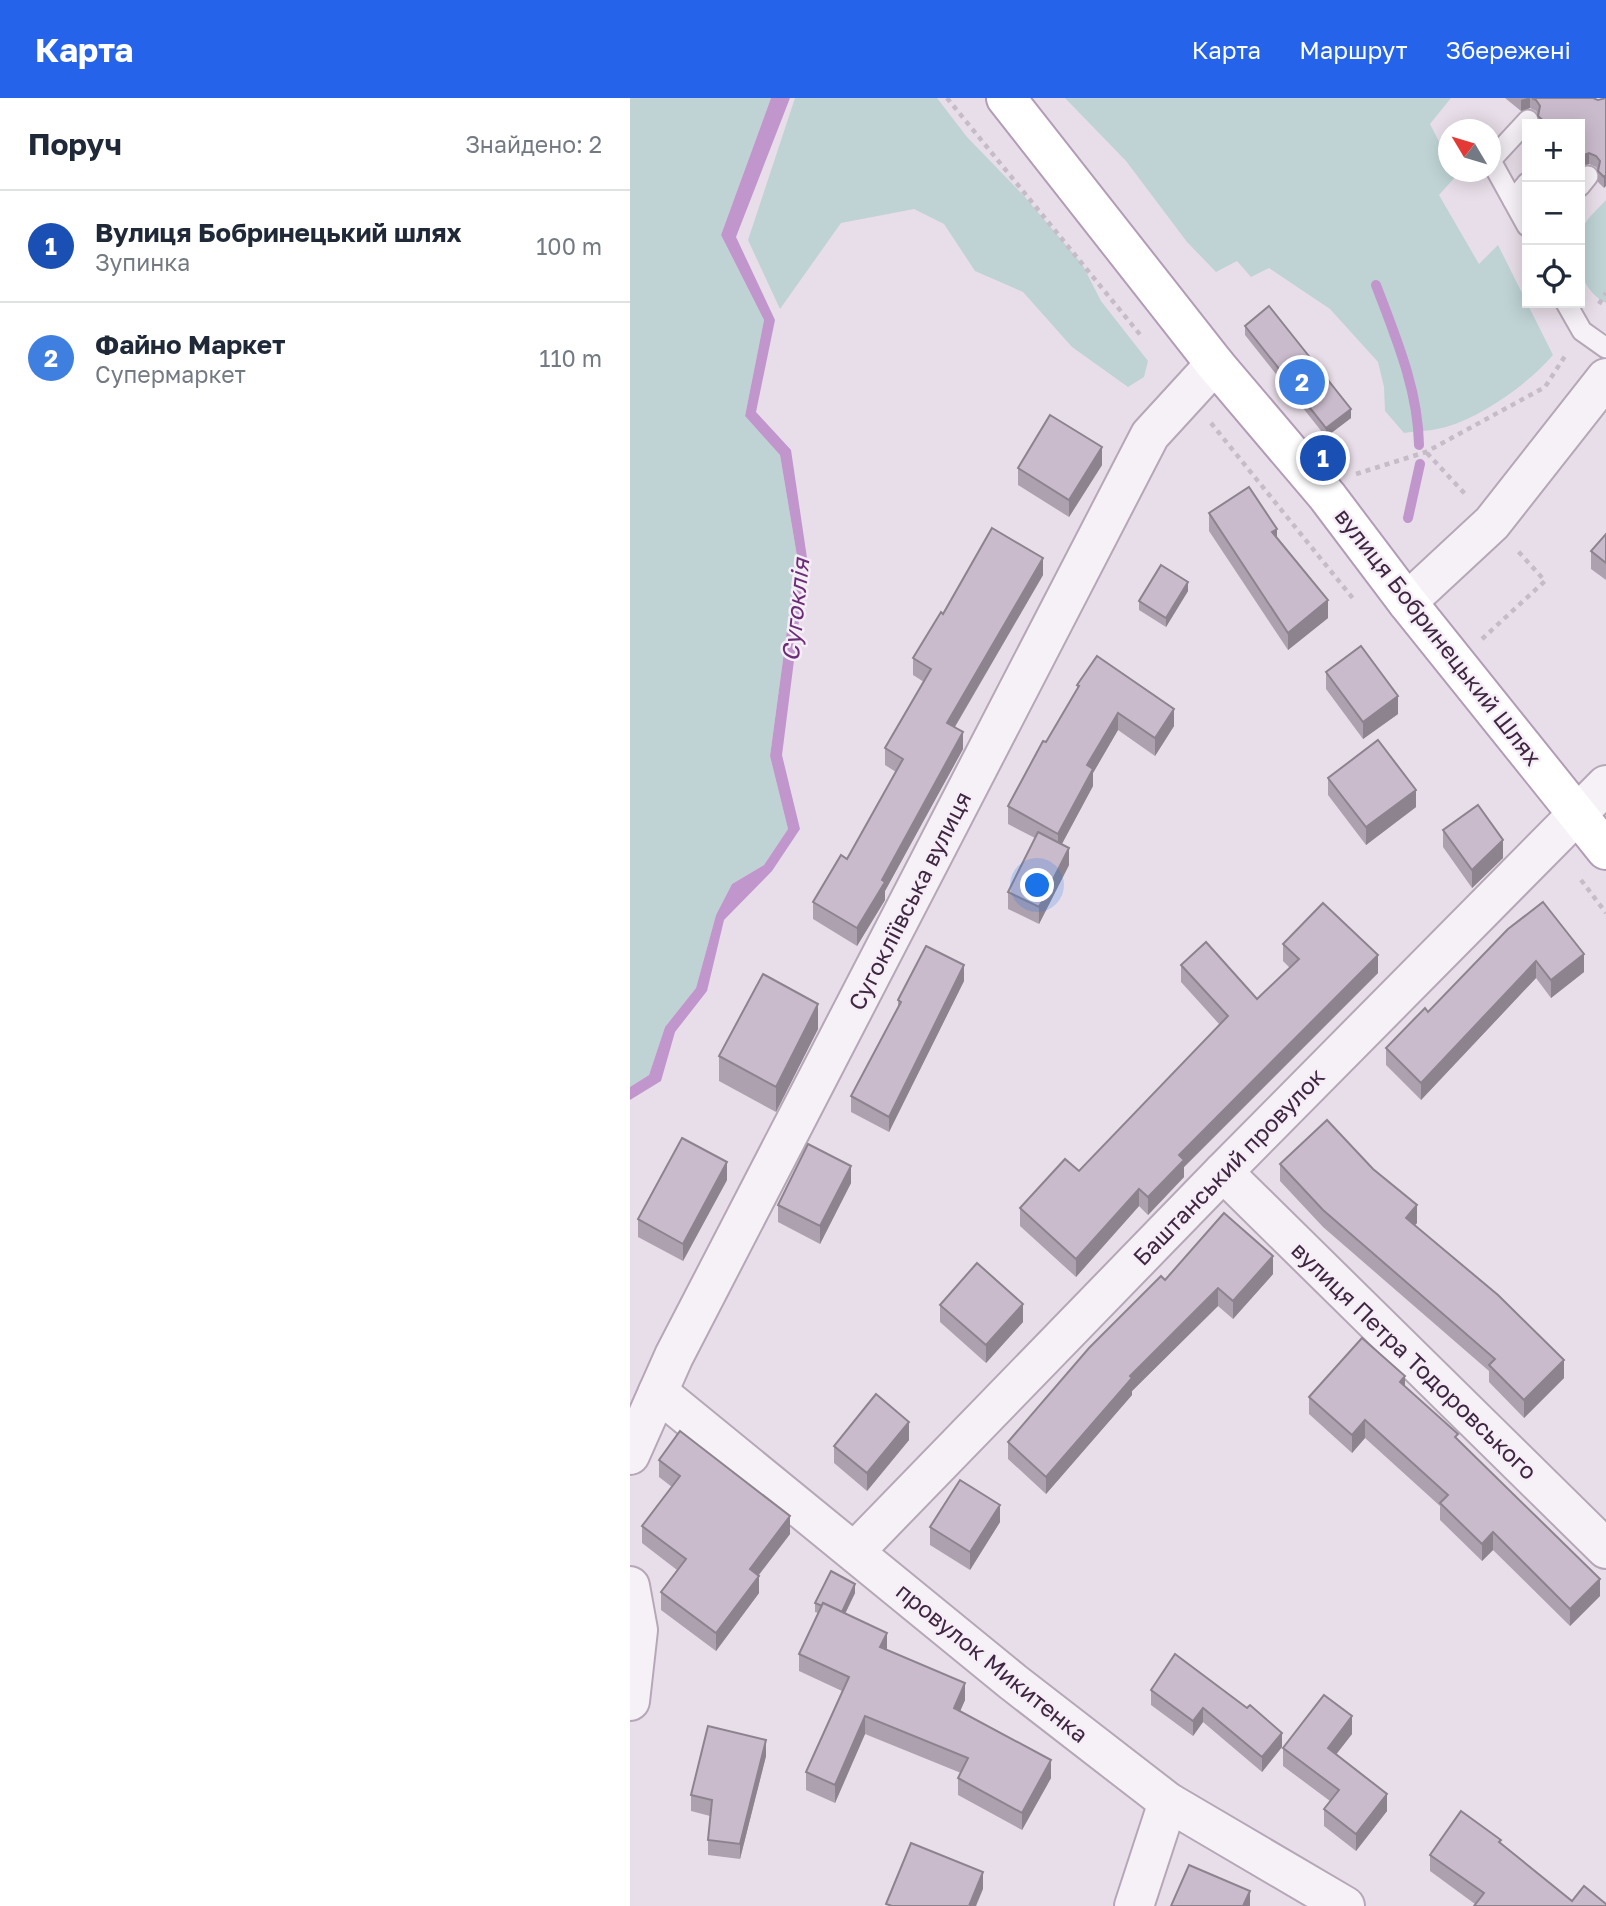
<!DOCTYPE html>
<html lang="uk">
<head>
<meta charset="utf-8">
<style>
  body { margin:0; font-family:"Golos Text",sans-serif; background:#f2f2f3; color:#1f2937 }
  .controls { position:absolute; right:21px; top:21px; display:grid; overflow:hidden; border-radius:0px; box-shadow:0 4px 18px #0003 }
  .controls button { width:63px; height:63px; display:grid; place-items:center; padding:0; border:0; border-bottom:2px solid #e0e1e3; background:#fff; color:#1f2937; font:35px sans-serif }
  .compass { position:absolute; left:808px; top:21px; width:63px; height:63px; border-radius:50%; background:#fff; box-shadow:0 4px 18px #0003; rotate:308deg }
  .you { position:absolute; left:408px; top:788px; width:24px; height:24px; margin:-18px; border:5px solid #fff; border-radius:50%; background:#1a73e8; box-shadow:0 0 0 10px #1a73e833 }
  .badge { display:grid; place-items:center; width:46px; height:46px; border-radius:50%; background:#2563eb; color:#fff; font-size:23px; font-weight:700 }
  .pin { position:absolute; translate:-50% -50%; border:4px solid #fff; box-shadow:0 2px 7px #0006 }
  .list { margin:0; padding:0; list-style:none }
  h2 { display:flex; justify-content:space-between; align-items:center; height:91px; margin:0; padding:0 28px; font-size:30px }
  h2 small { font-size:23px; font-weight:400; color:#747a83 }
  .list li { display:grid; grid-template-columns:46px 1fr auto; gap:21px; align-items:center; box-sizing:border-box; height:112px; padding:0 28px; border-top:2px solid #e0e1e3 }
  .list b { display:block; font-size:26px; white-space:nowrap }
  .list p { margin:0; font-size:23px; white-space:nowrap; color:#747a83 }
  .list em { font-size:23px; font-style:normal; color:#747a83 }
  .icon { flex:none; width:38px; height:38px; fill:none; stroke:currentColor; stroke-width:2; stroke-linecap:round; stroke-linejoin:round }
  .map { position:relative; flex:none; width:976px; height:1808px; overflow:hidden }
  header { display:flex; align-items:center; gap:42px; box-sizing:border-box; height:98px; padding:0 35px; background:#2563eb; color:#fff }
  header strong { font-size:33px }
  nav { display:flex; gap:38px; margin-inline-start:auto; font-size:24px }
  main { display:flex }
  aside { flex:1; background:#fff }
  .map>svg:first-child { display:block }
  .green { fill:#bfd3d4 }
  .water { fill:#c196cc }
  .lines { fill:none; stroke-linecap:round; stroke-linejoin:round }
  .stream { stroke:#c196cc; stroke-width:10 }
  .service-casing { stroke:#b5a7b7; stroke-width:23 }
  .minor-casing { stroke:#b5a7b7; stroke-width:42 }
  .tertiary-casing { stroke:#b5a7b7; stroke-width:42 }
  .primary-casing { stroke:#b29cb6; stroke-width:42 }
  .path { stroke:#c6bcc8; stroke-width:4.5; stroke-dasharray:5 5; stroke-linecap:butt }
  .service { stroke:#f6f1f7; stroke-width:19 }
  .minor { stroke:#f6f1f7; stroke-width:38 }
  .tertiary { stroke:#f6f1f7; stroke-width:38 }
  .primary { stroke:#fff; stroke-width:38 }
  .wall { fill:#aea1af }
  .shaded-wall { fill:#8d838f }
  .building { fill:#cabbcc; stroke:#8d838f; stroke-width:2 }
  .labels { text-anchor:middle; stroke-width:5; stroke-linejoin:round; paint-order:stroke }
  .street-label { font-size:23px; fill:#3f2641; stroke:#f5eef6 }
  .water-label { font-size:24px; font-style:italic; fill:#6b2d78; stroke:#f5eef6 }
</style>
</head>
<body>
<header>
<strong>Карта</strong>
<nav><a>Карта</a><a>Маршрут</a><a>Збережені</a></nav>
</header>
<main>
<aside>
<h2>Поруч<small>Знайдено: 2</small></h2>
<ul class="list">
<li><span class="badge" style="background:#1a4fb4">1</span><div><b>Вулиця Бобринецький шлях</b><p>Зупинка</p></div><em>100 m</em></li>
<li><span class="badge" style="background:#3f7fe0">2</span><div><b>Файно Маркет</b><p>Супермаркет</p></div><em>110 m</em></li>
</ul>
</aside>
<div class="map">
<svg width="976" height="1808" viewBox="0 0 976 1808">
  <rect width="100%" height="100%" fill="#e8dee9"/>
  <g class="green">
    <polygon points="0,0 141,0 91,137 134,222 115,318 150,357 167,458 140,658 158,731 134,767 102,786 86,817 66,890 35,929 19,977 0,989"/>
    <polygon points="165,0 307,0 337,39 394,98 452,166 471,203 518,263 514,279 498,289 442,249 393,194 345,173 314,126 284,111 211,125 150,211 118,142"/>
    <path d="M435,0H821L800,26L818,61V74L827,77L809,97L849,166L868,147L923,257C898,286 853,318 816,329C803,333 787,333 774,335L755,313L754,289L748,264L700,211L639,170L621,179L607,163L586,174L557,144L496,63Z"/>
    <path d="M976,102V205C950,192 939,154 954,127C959,118 969,110 976,102Z"/>
  </g>
  <polygon class="water" points="141,0 160,0 106,139 145,222 126,314 161,352 177,460 152,657 170,731 142,773 94,822 77,893 45,934 31,983 0,1002 0,989 19,977 35,929 66,890 86,817 102,786 134,767 158,731 140,658 167,458 150,357 115,318 134,222 91,137"/>
  <g class="lines">
    <g class="stream">
      <path d="M746,187C766,240 788,291 789,347"/>
      <polyline points="778,420 790,366"/>
    </g>
    <defs>
      <g id="service">
        <polyline points="970,1 971,0"/>
        <polyline points="860,61 897,128"/>
        <polyline points="861,62 898,22"/>
        <polyline points="950,88 958,78"/>
        <polyline points="883,102 897,85"/>
        <polyline points="936,205 952,233 976,250"/>
      </g>
      <g id="minor">
        <polyline points="593,1074 976,1451"/>
        <polyline points="28,1294 383,1584 538,1704 715,1808"/>
        <polyline points="0,1357 44,1258 520,337 585,266"/>
        <polyline points="225,1453 593,1074 976,687"/>
        <polyline points="0,1488 8,1532 0,1603"/>
        <polyline points="504,1808 538,1704"/>
      </g>
      <polyline id="tertiary" points="777,504 862,425 976,280"/>
      <polyline id="primary" points="376,0 585,266 697,398 777,504 976,752"/>
    </defs>
    <use href="#service" class="service-casing"/>
    <use href="#minor" class="minor-casing"/>
    <use href="#tertiary" class="tertiary-casing"/>
    <use href="#primary" class="primary-casing"/>
    <g class="path">
      <polyline points="317,0 512,239"/>
      <polyline points="969,206 976,195"/>
      <polyline points="581,325 725,503"/>
      <polyline points="797,355 836,397"/>
      <polyline points="726,376 796,354 915,289 937,255"/>
      <polyline points="852,541 915,483 887,452"/>
      <polyline points="951,782 976,815"/>
    </g>
    <use href="#service" class="service"/>
    <use href="#minor" class="minor"/>
    <use href="#tertiary" class="tertiary"/>
    <use href="#primary" class="primary"/>
  </g>
  <g class="wall">
    <polygon points="875,0 963,0 968,2 976,0 974,90 968,84 968,72 966,69 959,66 951,68 950,67 950,26 908,26 908,17 906,13 900,10 891,13"/>
    <polygon points="615,228 721,320 696,339 615,237"/>
    <polygon points="472,367 439,419 388,387 388,370"/>
    <polygon points="579,415 647,441 698,520 658,552 579,433"/>
    <polygon points="976,436 976,482 961,471 961,453"/>
    <polygon points="413,477 325,629 333,651 255,793 255,802 227,848 183,821 183,804 217,761 266,674 255,667 255,650 294,584 283,577 283,560 313,516"/>
    <polygon points="558,493 536,529 509,512 509,503"/>
    <polygon points="696,574 768,616 733,641 696,591"/>
    <polygon points="447,587 544,628 525,658 488,632 463,675 463,688 432,746 439,767 409,826 378,811 378,794 405,740 378,726 378,708 447,592"/>
    <polygon points="698,680 786,709 736,747 698,697"/>
    <polygon points="813,732 873,760 842,790 813,749"/>
    <polygon points="878,831 954,874 921,900 906,880 791,1002 756,967 756,950 798,914"/>
    <polygon points="653,846 748,875 554,1069 554,1079 518,1117 509,1108 446,1179 390,1128 390,1110 449,1073 590,927 551,884 551,867 627,901 660,870 653,863"/>
    <polygon points="334,883 259,1034 221,1014 221,998 268,910 268,902"/>
    <polygon points="188,931 146,1014 89,983 89,958"/>
    <polygon points="650,1066 787,1125 785,1127 934,1280 894,1320 859,1284 859,1273 693,1129 650,1083"/>
    <polygon points="97,1082 53,1163 8,1139 8,1121"/>
    <polygon points="221,1085 190,1146 148,1124 148,1107"/>
    <polygon points="643,1176 603,1221 588,1208 502,1293 502,1297 416,1396 378,1361 378,1344 535,1182"/>
    <polygon points="310,1207 393,1224 356,1265 310,1224"/>
    <polygon points="775,1288 828,1341 970,1498 940,1528 863,1452 852,1463 810,1422 810,1408 735,1340 722,1355 679,1316 679,1299"/>
    <polygon points="279,1342 237,1393 204,1365 204,1348"/>
    <polygon points="29,1362 160,1436 129,1477 129,1495 86,1553 31,1512 31,1494 47,1472 12,1445 12,1428 42,1389 29,1379"/>
    <polygon points="370,1424 340,1472 300,1447 300,1429"/>
    <polygon points="225,1495 215,1516 257,1552 335,1602 330,1613 421,1680 392,1732 328,1697 328,1680 331,1675 235,1636 205,1705 176,1692 176,1674 212,1593 169,1573 169,1556 188,1515 185,1514 185,1505"/>
    <polygon points="521,1592 617,1610 652,1649 632,1674 573,1624 563,1638 521,1607"/>
    <polygon points="722,1636 706,1656 757,1713 726,1753 694,1728 694,1711 700,1703 653,1668 653,1650"/>
    <polygon points="136,1658 110,1761 78,1757 78,1742 80,1718 61,1713 61,1697"/>
    <polygon points="871,1746 942,1803 845,1806 800,1773 800,1757"/>
  </g>
  <g class="shaded-wall">
    <polygon points="897,0 900,0 900,10 891,13 891,2"/>
    <polygon points="959,55 959,66 951,68 951,58"/>
    <polygon points="976,77 976,88 974,90 974,79"/>
    <polygon points="721,311 721,320 696,339 696,330"/>
    <polygon points="472,349 472,367 439,419 439,402"/>
    <polygon points="647,431 647,449 642,434"/>
    <polygon points="413,460 413,477 317,642 317,625"/>
    <polygon points="558,484 558,493 536,529 536,520"/>
    <polygon points="698,502 698,520 658,552 658,535"/>
    <polygon points="768,598 768,616 733,641 733,624"/>
    <polygon points="544,611 544,628 525,658 525,640"/>
    <polygon points="488,615 488,632 463,675 463,688 428,753 428,736 457,667"/>
    <polygon points="333,634 333,651 255,793 255,802 227,848 227,830 252,782"/>
    <polygon points="786,692 786,709 736,747 736,729"/>
    <polygon points="873,742 873,760 842,790 842,772"/>
    <polygon points="439,750 439,767 409,826 409,809"/>
    <polygon points="954,856 954,874 921,900 921,882"/>
    <polygon points="748,857 748,875 554,1069 554,1079 518,1117 518,1099 549,1057"/>
    <polygon points="906,863 906,880 791,1002 791,985"/>
    <polygon points="334,867 334,883 259,1034 259,1019"/>
    <polygon points="188,906 188,931 146,1014 146,989"/>
    <polygon points="97,1064 97,1082 53,1163 53,1146"/>
    <polygon points="221,1068 221,1085 190,1146 190,1128"/>
    <polygon points="509,1091 509,1108 446,1179 446,1161"/>
    <polygon points="787,1107 787,1125 776,1137 776,1120"/>
    <polygon points="643,1158 643,1176 603,1221 603,1203"/>
    <polygon points="588,1190 588,1208 502,1293 502,1297 416,1396 416,1379 500,1278"/>
    <polygon points="393,1206 393,1224 356,1265 356,1247"/>
    <polygon points="934,1262 934,1280 894,1320 894,1302"/>
    <polygon points="775,1278 775,1296 770,1284"/>
    <polygon points="735,1322 735,1340 722,1355 722,1337"/>
    <polygon points="279,1324 279,1342 237,1393 237,1375"/>
    <polygon points="370,1407 370,1424 340,1472 340,1454"/>
    <polygon points="160,1418 160,1436 120,1488 120,1471"/>
    <polygon points="863,1434 863,1452 852,1463 852,1446"/>
    <polygon points="129,1478 129,1495 86,1553 86,1535"/>
    <polygon points="970,1481 970,1498 940,1528 940,1511"/>
    <polygon points="225,1486 225,1495 210,1526 210,1517"/>
    <polygon points="257,1535 257,1552 250,1549"/>
    <polygon points="335,1585 335,1602 324,1627 324,1610"/>
    <polygon points="573,1610 573,1624 563,1638 563,1623"/>
    <polygon points="235,1618 235,1636 205,1705 205,1687"/>
    <polygon points="722,1618 722,1636 698,1667 698,1650"/>
    <polygon points="652,1635 652,1649 632,1674 632,1659"/>
    <polygon points="136,1642 136,1658 110,1761 110,1746"/>
    <polygon points="421,1662 421,1680 392,1732 392,1715"/>
    <polygon points="757,1696 757,1713 726,1753 726,1736"/>
    <polygon points="353,1774 353,1791 346,1808 339,1808"/>
    <polygon points="620,1793 620,1808 613,1808"/>
  </g>
  <g class="building">
    <polygon points="902,0 963,0 968,2 976,0 976,77 974,79 968,73 970,63 966,58 959,55 951,58 950,56 950,26 917,26 908,18 910,8 906,2"/>
    <polygon points="639,208 721,311 696,330 615,228"/>
    <polygon points="420,317 472,349 439,402 388,370"/>
    <polygon points="619,389 647,431 642,434 698,502 658,535 579,415"/>
    <polygon points="362,430 413,460 317,625 333,634 252,782 255,784 227,830 183,804 211,757 217,761 273,661 255,650 301,571 283,560 311,514 313,516"/>
    <polygon points="976,436 976,465 961,453"/>
    <polygon points="531,467 558,484 536,520 509,503"/>
    <polygon points="731,548 768,598 733,624 696,574"/>
    <polygon points="467,558 544,611 525,640 488,615 457,667 463,671 428,736 378,708 413,643 416,644 449,588 447,587"/>
    <polygon points="748,642 786,692 736,729 698,680"/>
    <polygon points="848,707 873,742 842,772 813,732"/>
    <polygon points="408,734 439,750 409,809 378,794"/>
    <polygon points="913,804 954,856 921,882 906,863 791,985 756,950 795,910 798,914 878,831"/>
    <polygon points="693,805 748,857 549,1057 554,1062 518,1099 509,1091 446,1161 390,1110 435,1061 449,1073 598,918 551,867 576,844 627,901 669,861 653,846"/>
    <polygon points="296,848 334,867 259,1019 221,998 271,904 268,902"/>
    <polygon points="133,876 188,906 146,989 89,958"/>
    <polygon points="697,1022 743,1071 787,1107 776,1120 868,1197 934,1262 894,1302 859,1267 865,1261 693,1112 650,1066"/>
    <polygon points="52,1040 97,1064 53,1146 8,1121"/>
    <polygon points="178,1046 221,1068 190,1128 148,1107"/>
    <polygon points="594,1115 643,1158 603,1203 588,1190 500,1278 502,1280 416,1379 378,1344 459,1250 531,1178 535,1182"/>
    <polygon points="347,1165 393,1206 356,1247 310,1207"/>
    <polygon points="732,1240 775,1278 770,1284 828,1336 825,1339 970,1481 940,1511 863,1434 852,1446 810,1405 818,1397 735,1322 722,1337 679,1299"/>
    <polygon points="246,1296 279,1324 237,1375 204,1348"/>
    <polygon points="50,1333 160,1418 120,1471 129,1478 86,1535 31,1494 56,1461 12,1428 50,1378 29,1362"/>
    <polygon points="330,1382 370,1407 340,1454 300,1429"/>
    <polygon points="201,1473 225,1486 212,1514 193,1505 192,1508 185,1505"/>
    <polygon points="193,1505 257,1535 250,1549 335,1585 324,1610 421,1662 392,1715 328,1680 338,1660 235,1618 205,1687 176,1674 219,1579 169,1556"/>
    <polygon points="545,1556 617,1610 620,1607 652,1635 632,1659 573,1610 563,1623 521,1592"/>
    <polygon points="694,1597 722,1618 698,1650 757,1696 726,1736 694,1711 709,1692 653,1650"/>
    <polygon points="78,1628 136,1642 110,1746 78,1742 82,1702 61,1697"/>
    <polygon points="831,1713 871,1742 869,1744 942,1803 954,1788 976,1806 976,1808 844,1808 854,1795 800,1757"/>
    <polygon points="281,1745 353,1774 339,1808 262,1808 256,1806"/>
    <polygon points="559,1767 620,1793 613,1808 541,1808"/>
  </g>
  <g class="labels">
    <g class="street-label">
      <text transform="translate(808 539) rotate(52)" y="8">вулиця Бобринецький Шлях</text>
      <text transform="translate(280 803) rotate(-63)" y="8">Сугокліївська вулиця</text>
      <text transform="translate(599 1069) rotate(-46)" y="8">Баштанський провулок</text>
      <text transform="translate(784 1263) rotate(44)" y="8">вулиця Петра Тодоровського</text>
      <text transform="translate(362 1565) rotate(39)" y="8">провулок Микитенка</text>
    </g>
    <g class="water-label">
      <text transform="translate(166 512) rotate(-84)" y="8">Сугоклія</text>
    </g>
  </g>
</svg>
<div class="controls">
<button>+</button>
<button>−</button>
<button><svg class="icon" aria-label="locate" viewBox="0 0 24 24"><circle cx="12" cy="12" r="6"/><path d="M12 2v4M12 18v4M2 12h4M18 12h4"/></svg></button>
</div>
<svg class="compass" viewBox="-18 -18 36 36"><path d="M0-13l5 13h-10z" fill="#e53935"/><path d="M0 13l5-13h-10z" fill="#747a83"/></svg>
<div class="you"></div>
<div class="pin badge" style="left:693px;top:360px;background:#1a4fb4">1</div>
<div class="pin badge" style="left:672px;top:284px;background:#3f7fe0">2</div>
</div>
</main>
</body>
</html>
